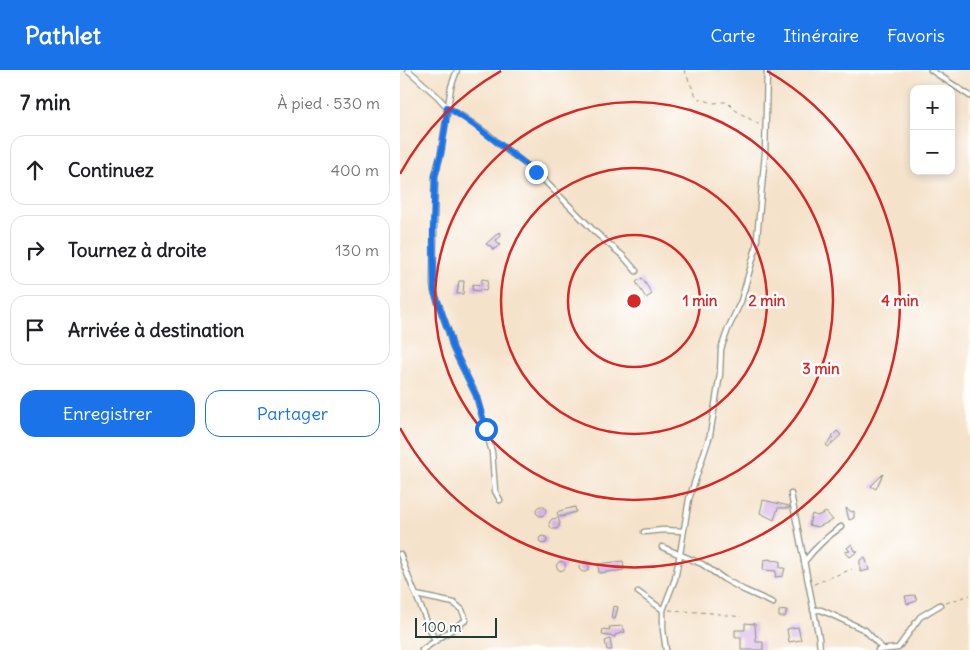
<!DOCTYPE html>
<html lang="fr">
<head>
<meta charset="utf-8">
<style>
  body { margin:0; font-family:Delius,sans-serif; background:#f2f2f2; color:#202124 }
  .controls { position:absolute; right:15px; top:15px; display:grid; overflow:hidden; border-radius:10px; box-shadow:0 2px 8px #0003 }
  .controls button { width:45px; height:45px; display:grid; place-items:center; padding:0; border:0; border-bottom:1px solid #e0e0e0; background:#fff; color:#202124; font:25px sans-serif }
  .scale { position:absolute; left:15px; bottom:12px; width:82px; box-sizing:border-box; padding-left:5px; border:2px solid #1f3d34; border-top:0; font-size:14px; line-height:18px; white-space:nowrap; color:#1f3d34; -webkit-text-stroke:4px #fff; paint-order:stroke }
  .stop { position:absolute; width:15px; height:15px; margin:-11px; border:4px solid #1a73e8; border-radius:50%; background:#fff }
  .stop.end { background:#1a73e8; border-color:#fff; box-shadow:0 1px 5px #0008 }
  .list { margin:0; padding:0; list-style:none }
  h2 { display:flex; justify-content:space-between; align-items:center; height:65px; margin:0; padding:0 20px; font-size:21px }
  h2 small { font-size:16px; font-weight:400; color:#757577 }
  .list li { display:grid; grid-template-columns:32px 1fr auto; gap:15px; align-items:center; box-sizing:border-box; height:70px; margin:0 10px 10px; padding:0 10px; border:1px solid #e0e0e0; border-radius:15px }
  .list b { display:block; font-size:19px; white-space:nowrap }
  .list em { font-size:16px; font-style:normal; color:#757577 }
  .actions { display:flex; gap:10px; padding:15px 20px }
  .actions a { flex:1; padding:11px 0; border:1px solid #1a73e8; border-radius:15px; text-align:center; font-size:18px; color:#1a73e8 }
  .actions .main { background:#1a73e8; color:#fff }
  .icon { flex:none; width:28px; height:28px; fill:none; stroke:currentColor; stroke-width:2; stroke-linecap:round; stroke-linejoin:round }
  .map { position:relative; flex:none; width:570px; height:580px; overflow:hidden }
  header { display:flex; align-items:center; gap:30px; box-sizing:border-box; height:70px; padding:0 25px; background:#1a73e8; color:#fff }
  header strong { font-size:24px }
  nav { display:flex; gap:28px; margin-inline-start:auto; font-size:18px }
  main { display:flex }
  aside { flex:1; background:#fff }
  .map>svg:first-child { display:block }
  .building { fill:#d7b3e8 }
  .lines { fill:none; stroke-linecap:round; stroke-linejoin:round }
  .minor-casing { stroke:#8a907f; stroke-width:7 }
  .path { stroke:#8a907f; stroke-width:1; stroke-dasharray:4 4; stroke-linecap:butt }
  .minor { stroke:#fff; stroke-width:4.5 }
  .route { stroke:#1a73e8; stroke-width:6 }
  .ring { fill:none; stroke:#d62828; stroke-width:2.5 }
  .centre { fill:#d62828; stroke:#fff; stroke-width:2.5 }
  .ring-label { font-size:15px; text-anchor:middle; font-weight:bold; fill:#d62828; stroke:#fff; stroke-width:5; stroke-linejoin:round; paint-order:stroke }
</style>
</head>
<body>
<header>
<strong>Pathlet</strong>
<nav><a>Carte</a><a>Itinéraire</a><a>Favoris</a></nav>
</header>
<main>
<aside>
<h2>7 min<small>À pied · 530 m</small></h2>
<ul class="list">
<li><svg class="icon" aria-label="ahead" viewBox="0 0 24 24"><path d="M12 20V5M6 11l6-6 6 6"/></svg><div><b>Continuez</b></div><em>400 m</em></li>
<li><svg class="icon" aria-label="right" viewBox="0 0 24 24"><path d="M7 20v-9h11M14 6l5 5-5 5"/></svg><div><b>Tournez à droite</b></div><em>130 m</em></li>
<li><svg class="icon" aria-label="arrive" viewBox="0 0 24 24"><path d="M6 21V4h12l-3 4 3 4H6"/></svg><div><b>Arrivée à destination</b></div></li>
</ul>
<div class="actions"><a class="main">Enregistrer</a><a>Partager</a></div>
</aside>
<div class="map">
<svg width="570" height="580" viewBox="0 0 570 580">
  <rect width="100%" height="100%" fill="#fff"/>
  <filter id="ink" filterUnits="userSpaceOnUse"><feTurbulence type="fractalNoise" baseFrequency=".02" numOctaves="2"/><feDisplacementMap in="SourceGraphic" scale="10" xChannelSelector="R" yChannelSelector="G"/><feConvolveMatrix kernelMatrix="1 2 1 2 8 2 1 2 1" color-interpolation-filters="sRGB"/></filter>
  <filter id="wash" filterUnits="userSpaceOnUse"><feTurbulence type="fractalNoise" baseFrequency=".0096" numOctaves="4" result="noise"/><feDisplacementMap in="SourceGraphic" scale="20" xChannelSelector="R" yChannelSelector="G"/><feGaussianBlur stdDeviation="1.12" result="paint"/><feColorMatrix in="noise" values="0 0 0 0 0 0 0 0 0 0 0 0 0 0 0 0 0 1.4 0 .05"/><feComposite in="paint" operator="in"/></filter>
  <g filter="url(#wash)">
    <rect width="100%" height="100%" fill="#f5e2ca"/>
    <g id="blocks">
      <g class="building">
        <polygon points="99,162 101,166 96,170 100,175 93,180 90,175 89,176 86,174"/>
        <polygon points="242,208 252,224 246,228 236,212"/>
        <polygon points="82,209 88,210 86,221 79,220 79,221 72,220 73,214 81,215"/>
        <polygon points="59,211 64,211 63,224 57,224"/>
        <polygon points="437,361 441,365 428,377 426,375 433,367 432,366"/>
        <polygon points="483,404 476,419 471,416"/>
        <polygon points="363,430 389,436 390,438 378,438 374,450 360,443"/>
        <circle cx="141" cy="441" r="5"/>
        <polygon points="175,437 176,442 165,445 165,446 159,447 157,443 159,441"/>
        <polygon points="446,438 452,442 454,441 454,448 449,450"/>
        <polygon points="426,442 433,450 418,457 409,455 412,444 417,446"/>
        <polygon points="158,448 160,453 159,456 157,459 152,459 149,454 150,451 152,449"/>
        <circle cx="143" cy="470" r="4"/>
        <polygon points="452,474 455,481 458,481 450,487 445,482 450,481 447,478"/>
        <polygon points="465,487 469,500 460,502 460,490"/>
        <polygon points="370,489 370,490 380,491 380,498 385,498 383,506 375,507 376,501 363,500 364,490"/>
        <polygon points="223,491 224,500 199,503 198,494"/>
        <circle cx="161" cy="496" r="4.5"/>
        <circle cx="184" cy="497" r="5"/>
        <polygon points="515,525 517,531 507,534 505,526"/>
        <polygon points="213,536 218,537 215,549 211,548"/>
        <polygon points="387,540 385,547 379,547 379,541"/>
        <polygon points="345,553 355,554 356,572 363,572 363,580 341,580 341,567 335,567 335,560 345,560"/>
        <polygon points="223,556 225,562 215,565 215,567 202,565 203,559 210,560 209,557"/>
        <polygon points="398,557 401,570 389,572 387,559"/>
        <polygon points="210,569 212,580 207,580 205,571"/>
      </g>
    </g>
  </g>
  <g filter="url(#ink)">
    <use href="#blocks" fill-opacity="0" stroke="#8a907f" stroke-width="1"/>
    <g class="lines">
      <defs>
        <g id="minor">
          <polyline points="8,0 37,26 47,37 65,48 89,65 103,77 136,102 195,162 223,186 236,201"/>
          <polyline points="57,0 51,17 41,83 35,106 33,215 34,221 49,263 53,278 76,325 92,382 95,421 100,430"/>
          <polyline points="531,0 570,26"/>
          <polyline points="391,424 419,568 420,580"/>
          <polyline points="244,462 263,460 283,461"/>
          <polyline points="262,477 302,494 324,509 344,520 373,533"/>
          <polyline points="0,484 8,506 35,571"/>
          <path d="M404,492C415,478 426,467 441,457"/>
          <polyline points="238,522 263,540"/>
          <polyline points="16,525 54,533 62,540 66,550 22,580"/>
          <polyline points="413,540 421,540 430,544 465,560 483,579"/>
          <polyline points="266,580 263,560 263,540 275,509 280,484 289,429 310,365 320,304 321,279 328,259 341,231 356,178 365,84 367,0"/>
          <polyline points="478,580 498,578 520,547 540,535"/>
        </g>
      </defs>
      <use href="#minor" class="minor-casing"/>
      <g class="path">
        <polyline points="284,0 296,26 300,29 314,33 323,32 327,32 335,40 360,55"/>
        <polyline points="414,514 452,499"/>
        <polyline points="546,533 570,525"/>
        <polyline points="269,540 312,543 341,547"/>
      </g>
      <use href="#minor" class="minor"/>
    </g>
  </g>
  <g class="lines" filter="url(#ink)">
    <path class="route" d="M86,359L76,325L53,278L49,263L34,221L33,160L35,106L41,83L46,51L47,37C79,56 106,80 136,102"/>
  </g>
  <g class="ring">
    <circle cx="234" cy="231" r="66"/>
    <circle cx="234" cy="231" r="133"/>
    <circle cx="234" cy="231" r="199"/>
    <path d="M0 104A266 266 0 0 1 101 1M367 1A266 266 0 1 1 0 358"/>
  </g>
  <circle cx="234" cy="231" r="8" class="centre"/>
  <g class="ring-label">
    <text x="300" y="236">1 min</text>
    <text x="367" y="236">2 min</text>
    <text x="500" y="236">4 min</text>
    <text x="421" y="304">3 min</text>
  </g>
</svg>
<div class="controls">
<button>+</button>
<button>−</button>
</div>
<div class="scale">100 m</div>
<div class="stop" style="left:86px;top:359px"></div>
<div class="stop end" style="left:136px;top:102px"></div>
</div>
</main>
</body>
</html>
